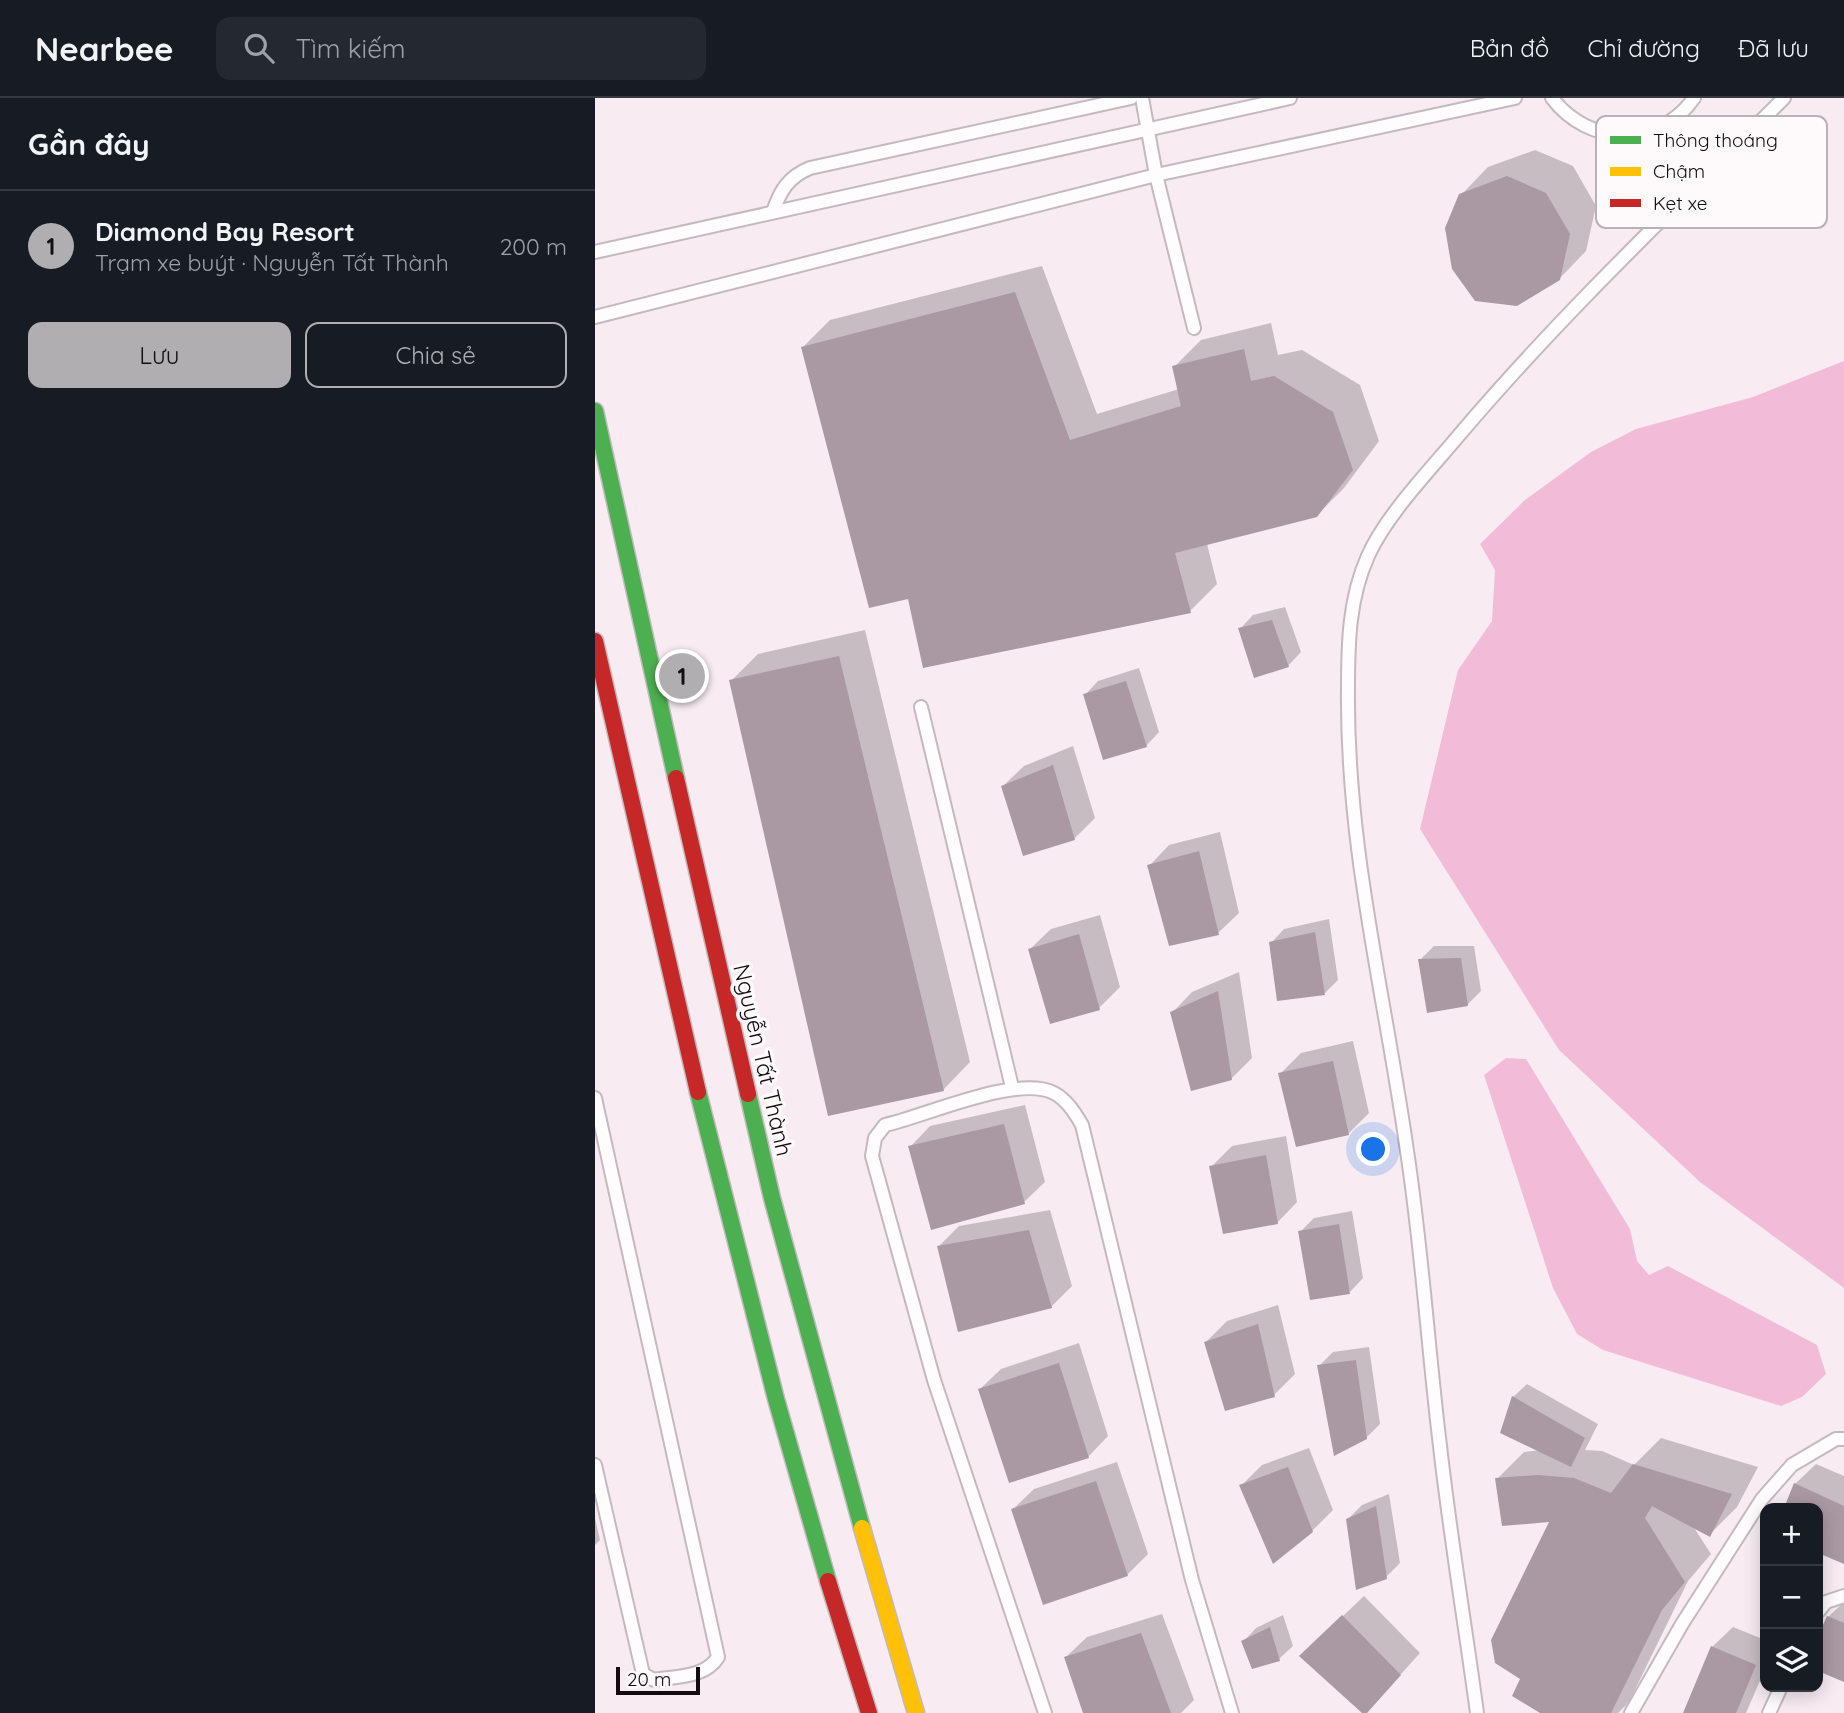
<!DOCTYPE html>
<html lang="vi">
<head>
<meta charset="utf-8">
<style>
  body { margin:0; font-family:Quicksand,sans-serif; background:#242831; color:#f1f3f6 }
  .controls { position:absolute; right:21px; bottom:21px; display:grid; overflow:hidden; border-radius:14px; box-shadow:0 4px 18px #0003 }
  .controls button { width:63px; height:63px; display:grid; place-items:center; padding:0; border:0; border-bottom:2px solid #363941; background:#171b24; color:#f1f3f6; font:35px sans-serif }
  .scale { position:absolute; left:21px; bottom:18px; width:84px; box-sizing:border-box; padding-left:7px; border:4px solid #130b0f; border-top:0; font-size:19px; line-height:24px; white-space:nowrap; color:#130b0f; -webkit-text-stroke:5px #fef9fb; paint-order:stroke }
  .you { position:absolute; left:779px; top:1052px; width:24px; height:24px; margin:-18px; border:5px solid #fff; border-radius:50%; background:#1a73e8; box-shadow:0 0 0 10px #1a73e833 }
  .badge { display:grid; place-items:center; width:46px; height:46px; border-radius:50%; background:#b1aeb2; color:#111; font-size:23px; font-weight:700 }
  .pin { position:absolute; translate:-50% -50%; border:4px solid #fff; box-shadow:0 2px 7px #0006 }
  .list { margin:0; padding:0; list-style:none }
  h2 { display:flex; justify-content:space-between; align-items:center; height:91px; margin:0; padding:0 28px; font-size:30px }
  h2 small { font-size:23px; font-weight:400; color:#9ea1a6 }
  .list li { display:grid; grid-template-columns:46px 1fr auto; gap:21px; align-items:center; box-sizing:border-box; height:112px; padding:0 28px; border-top:2px solid #363941 }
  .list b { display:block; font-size:26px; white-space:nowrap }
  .list p { margin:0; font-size:23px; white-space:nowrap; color:#9ea1a6 }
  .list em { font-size:23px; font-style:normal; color:#9ea1a6 }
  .actions { display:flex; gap:14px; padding:21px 28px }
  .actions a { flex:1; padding:16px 0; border:2px solid #b1aeb2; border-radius:14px; text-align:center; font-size:24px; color:#b1aeb2 }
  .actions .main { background:#b1aeb2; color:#111 }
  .icon { flex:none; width:38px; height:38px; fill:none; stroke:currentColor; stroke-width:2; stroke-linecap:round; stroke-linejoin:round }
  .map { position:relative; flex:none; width:1249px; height:1615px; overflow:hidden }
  header { display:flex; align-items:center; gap:42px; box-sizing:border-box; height:98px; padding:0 35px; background:#171b24; border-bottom:2px solid #363941 }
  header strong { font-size:33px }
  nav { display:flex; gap:38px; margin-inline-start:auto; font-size:24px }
  .search { width:490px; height:63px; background:#242831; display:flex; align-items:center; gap:18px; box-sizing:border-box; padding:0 24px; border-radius:14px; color:#9ea1a6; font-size:26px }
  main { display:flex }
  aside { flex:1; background:#171b24 }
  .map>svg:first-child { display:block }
  .water { fill:#f2bcd8 }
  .shadow { fill:#0003 }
  .building { fill:#aa98a2 }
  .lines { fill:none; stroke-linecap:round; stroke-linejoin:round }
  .lane-casing { stroke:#c3b9be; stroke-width:16 }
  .fast-casing { stroke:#c3b9be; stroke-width:19 }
  .slow-casing { stroke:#c3b9be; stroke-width:19 }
  .jam-casing { stroke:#c3b9be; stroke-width:19 }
  .lane { stroke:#fefcfd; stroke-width:12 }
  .fast { stroke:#4caf50; stroke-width:16 }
  .slow { stroke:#ffc107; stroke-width:16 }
  .jam { stroke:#c62828; stroke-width:16 }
  .labels { text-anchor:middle; stroke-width:7; stroke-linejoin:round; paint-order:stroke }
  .street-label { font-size:23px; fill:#130b0f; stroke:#fef9fb }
  .key { fill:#fef9fb; stroke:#b8b2b4; stroke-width:2 }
  .key-label { font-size:19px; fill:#130b0f }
</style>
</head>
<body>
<header>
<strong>Nearbee</strong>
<div class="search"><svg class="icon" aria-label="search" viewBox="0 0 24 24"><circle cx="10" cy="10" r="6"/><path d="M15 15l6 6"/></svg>Tìm kiếm</div>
<nav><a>Bản đồ</a><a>Chỉ đường</a><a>Đã lưu</a></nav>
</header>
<main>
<aside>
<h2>Gần đây<small></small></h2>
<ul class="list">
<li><span class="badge">1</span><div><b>Diamond Bay Resort</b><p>Trạm xe buýt · Nguyễn Tất Thành</p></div><em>200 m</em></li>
</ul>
<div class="actions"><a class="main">Lưu</a><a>Chia sẻ</a></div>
</aside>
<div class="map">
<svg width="1249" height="1615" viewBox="0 0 1249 1615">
  <rect width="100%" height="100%" fill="#f8ecf2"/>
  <g class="water">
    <polygon points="1249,263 1249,1190 1105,1084 964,952 825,731 863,572 897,523 900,472 885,446 930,402 996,354 1041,331 1158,299"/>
    <polygon points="911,960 931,961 1035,1131 1042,1163 1054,1177 1073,1168 1222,1247 1231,1276 1207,1299 1186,1308 1008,1252 982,1236 958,1190 889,977"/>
  </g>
  <g class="shadow">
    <polygon points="940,52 978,68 1001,108 991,153 964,181 866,97 893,69"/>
    <polygon points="447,168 502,316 584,291 579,269 606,242 676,225 683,257 707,252 765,287 784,343 749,390 721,418 612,446 622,486 595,513 314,499 208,249 235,222"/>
    <polygon points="690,509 706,554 693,568 645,531 658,517"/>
    <polygon points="270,532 375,964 348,992 136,583 163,556"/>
    <polygon points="544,570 564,634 551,648 490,597 503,583"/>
    <polygon points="478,648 500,720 479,741 408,688 429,668"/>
    <polygon points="625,734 644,815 623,835 554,768 574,747"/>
    <polygon points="505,817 525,889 504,910 435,851 456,831"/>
    <polygon points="734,821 743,882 730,895 676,845 689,831"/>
    <polygon points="839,848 879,848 886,893 872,907 825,862"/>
    <polygon points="644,874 657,960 636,981 577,915 597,894"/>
    <polygon points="758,943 774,1015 753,1036 685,976 706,955"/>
    <polygon points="430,1007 450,1084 429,1104 315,1049 335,1028"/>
    <polygon points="691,1038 702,1104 682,1125 616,1069 637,1048"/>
    <polygon points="455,1112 477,1188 456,1209 343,1149 364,1128"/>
    <polygon points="757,1113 768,1180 755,1194 705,1134 719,1120"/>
    <polygon points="683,1207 700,1276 679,1297 611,1244 632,1223"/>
    <polygon points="484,1245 513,1338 493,1359 385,1291 406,1271"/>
    <polygon points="774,1249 785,1326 771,1340 724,1268 738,1254"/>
    <polygon points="932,1286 1003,1326 990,1352 1007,1353 1039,1367 1066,1340 1163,1369 1142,1409 1115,1436 1098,1428 1116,1456 1093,1483 1034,1604 1023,1615 948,1615 928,1580 957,1422 902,1381 929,1354 946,1352 918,1299"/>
    <polygon points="714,1350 738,1412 717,1433 646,1388 667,1367"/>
    <polygon points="522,1364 553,1456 532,1477 418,1411 439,1391"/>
    <polygon points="1221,1366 1249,1378 1249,1464 1223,1454 1223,1410 1191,1410 1200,1386"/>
    <polygon points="794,1396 805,1465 791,1479 753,1421 767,1407"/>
    <polygon points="0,1420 5,1442 0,1447"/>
    <polygon points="769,1498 825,1555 790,1594 727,1538"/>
    <polygon points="1249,1504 1249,1582 1223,1571 1223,1542 1233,1519"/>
    <polygon points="567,1516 599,1602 586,1615 490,1615 471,1559 492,1539"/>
    <polygon points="688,1517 698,1548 684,1561 648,1544 661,1530"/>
    <polygon points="1138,1529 1170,1542 1170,1571 1151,1615 1090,1615 1117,1549"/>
  </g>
  <g class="building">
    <polygon points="912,78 951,95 975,136 965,182 922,208 880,203 857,171 850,130 864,96"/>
    <polygon points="420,194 475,342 586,308 577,268 649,251 656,283 679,278 738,314 758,372 722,419 580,455 596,515 328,570 313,501 274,510 206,249"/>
    <polygon points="677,522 694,569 659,580 643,530"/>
    <polygon points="244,558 349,993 233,1018 134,582"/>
    <polygon points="531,583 552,649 508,662 488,596"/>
    <polygon points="458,667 480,742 428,758 406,688"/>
    <polygon points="604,753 624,837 574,848 552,767"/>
    <polygon points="720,834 730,897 682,903 674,844"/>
    <polygon points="484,836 505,912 455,926 433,851"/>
    <polygon points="866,860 873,908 832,915 823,861"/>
    <polygon points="623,893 637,982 596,993 575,914"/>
    <polygon points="738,963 754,1037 701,1049 683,975"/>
    <polygon points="409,1026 430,1106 336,1132 313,1048"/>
    <polygon points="671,1057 683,1126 628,1136 614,1068"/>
    <polygon points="744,1126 755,1196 715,1202 703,1133"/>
    <polygon points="434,1132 457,1210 363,1234 342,1148"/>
    <polygon points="663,1226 680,1299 630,1313 609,1244"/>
    <polygon points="761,1262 772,1341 739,1358 722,1267"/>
    <polygon points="464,1265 494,1360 414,1385 383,1291"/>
    <polygon points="917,1298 990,1340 976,1369 905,1335"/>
    <polygon points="1038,1366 1137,1396 1115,1439 1057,1408 1050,1420 1090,1484 1067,1512 1016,1615 945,1615 917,1598 925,1581 900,1565 896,1542 954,1424 907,1428 900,1380 943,1377 979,1380 1016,1395"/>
    <polygon points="693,1369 718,1434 678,1466 644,1387"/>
    <polygon points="501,1383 533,1478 448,1507 416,1411"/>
    <polygon points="1199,1385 1249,1408 1249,1466 1223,1455 1223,1410 1189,1410"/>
    <polygon points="781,1408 792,1481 761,1492 751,1421"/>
    <polygon points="747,1517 806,1577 772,1615 767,1615 704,1558"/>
    <polygon points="1232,1518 1249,1525 1249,1584 1223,1573 1223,1538"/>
    <polygon points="675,1529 685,1563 657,1571 646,1543"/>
    <polygon points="546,1535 576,1615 488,1615 469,1559"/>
    <polygon points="1116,1548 1161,1567 1141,1615 1088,1615"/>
  </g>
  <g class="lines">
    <defs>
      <g id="lane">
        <polyline points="547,0 561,77 599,230"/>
        <path d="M957,0C993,48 1064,50 1099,0"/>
        <path d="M178,114C185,93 193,79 215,70L536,0"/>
        <polyline points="0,154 695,0"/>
        <polyline points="0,219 561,77 920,0"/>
        <polyline points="326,609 417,989"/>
        <path d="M0,1000L123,1559C110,1580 82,1578 59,1582L48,1576L0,1367"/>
        <polyline points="1223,1514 1231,1504 1249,1498"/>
        <path d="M450,1615L339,1282L277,1058L280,1040L290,1027C331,1018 422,976 459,995C472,1002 480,1015 487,1027L597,1482L637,1615"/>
        <path d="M882,1615C870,1526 855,1437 845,1348C833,1250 827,1151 812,1053C790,897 751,749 753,590C753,545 754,500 773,458C791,417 836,371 865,336C966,217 1079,110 1189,0"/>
        <polyline points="1036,1615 1087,1526 1167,1401 1197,1367 1241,1341 1249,1341"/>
        <polyline points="1174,1615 1186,1589"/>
      </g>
      <g id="fast">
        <polyline points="0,313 81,680"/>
        <polyline points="103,994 181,1301 233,1483"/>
        <polyline points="153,996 177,1100 267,1430"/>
      </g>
      <polyline id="slow" points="267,1430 321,1615"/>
      <g id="jam">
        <polyline points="0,543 103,994"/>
        <polyline points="81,680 153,996"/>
        <polyline points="233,1483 274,1615"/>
      </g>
    </defs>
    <use href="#lane" class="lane-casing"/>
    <use href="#fast" class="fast-casing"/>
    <use href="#slow" class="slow-casing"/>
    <use href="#jam" class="jam-casing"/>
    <use href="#lane" class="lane"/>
    <use href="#fast" class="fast"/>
    <use href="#slow" class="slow"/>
    <use href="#jam" class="jam"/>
  </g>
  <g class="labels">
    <g class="street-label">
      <text transform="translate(168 962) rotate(77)" y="8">Nguyễn Tất Thành</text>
    </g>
  </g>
  <rect x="1001" y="18" width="231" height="112" rx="10" class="key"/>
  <rect x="1015" y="38" width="31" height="8" fill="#4caf50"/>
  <rect x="1015" y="69" width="31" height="9" fill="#ffc107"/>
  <rect x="1015" y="101" width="31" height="8" fill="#c62828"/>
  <g class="key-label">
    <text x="1058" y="49">Thông thoáng</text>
    <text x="1058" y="80">Chậm</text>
    <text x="1058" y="112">Kẹt xe</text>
  </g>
</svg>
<div class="controls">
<button>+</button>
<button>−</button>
<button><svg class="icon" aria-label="layers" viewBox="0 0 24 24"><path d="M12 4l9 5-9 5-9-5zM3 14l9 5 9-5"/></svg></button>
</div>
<div class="scale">20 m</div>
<div class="you"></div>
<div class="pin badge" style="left:87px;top:578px">1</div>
</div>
</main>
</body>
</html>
